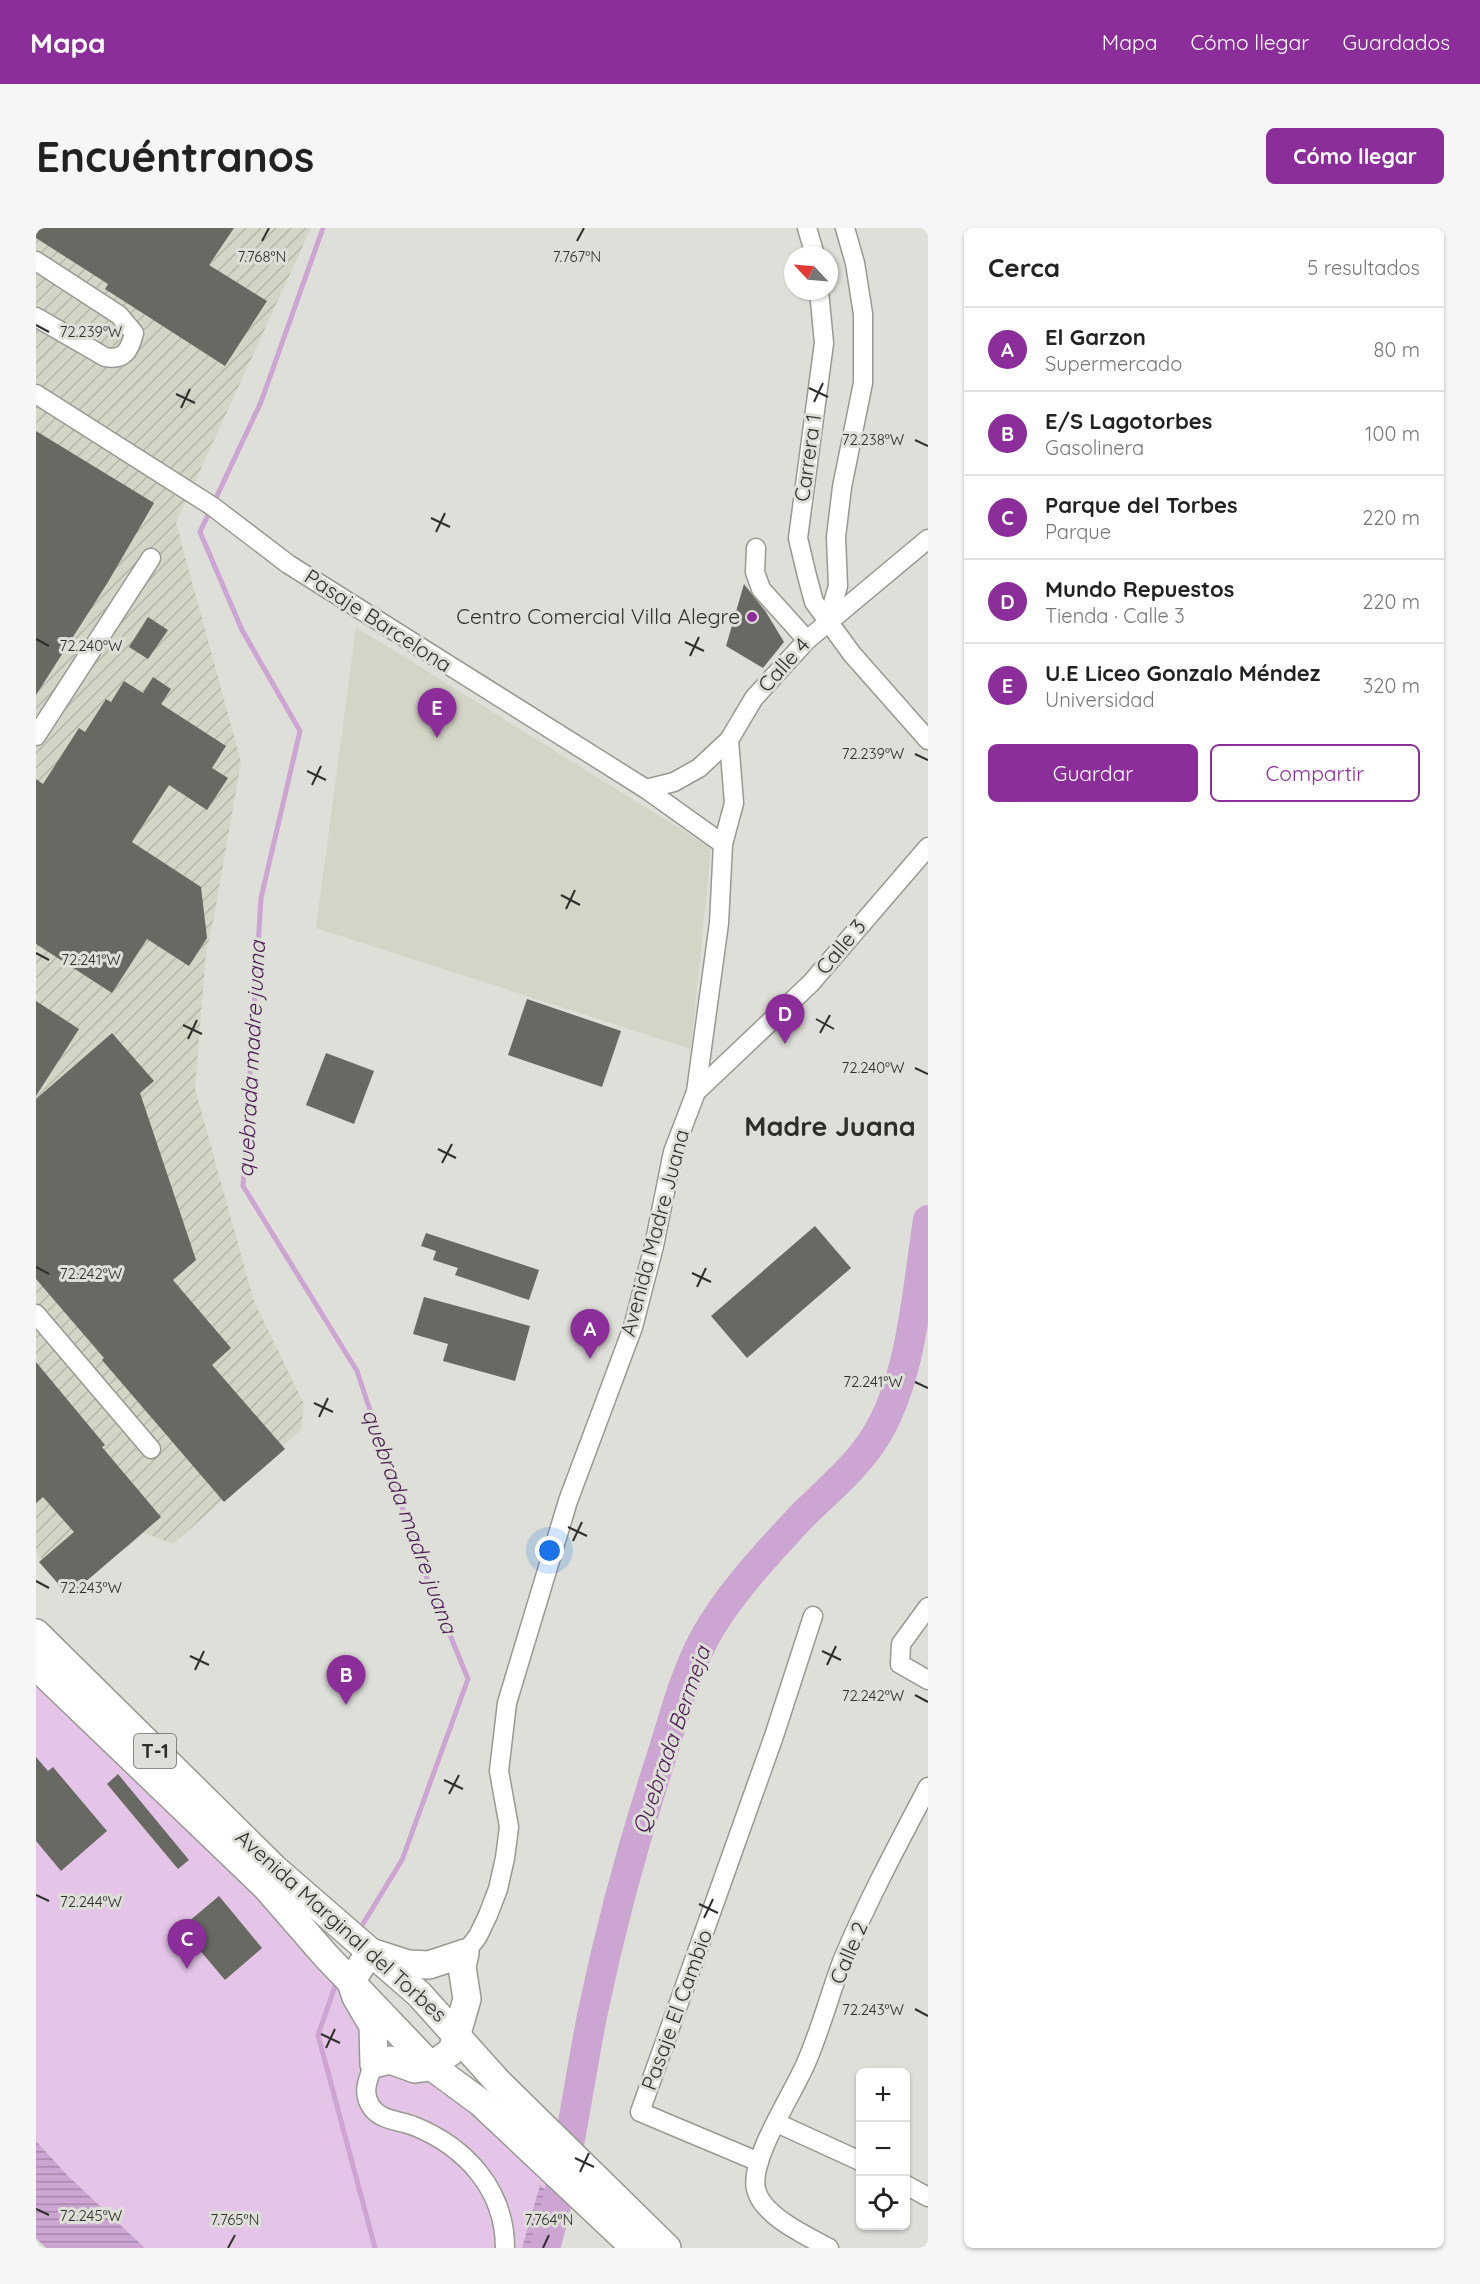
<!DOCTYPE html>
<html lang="es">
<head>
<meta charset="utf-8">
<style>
  body { margin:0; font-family:Quicksand,sans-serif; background:#f6f6f6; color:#222 }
  .controls { position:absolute; right:18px; bottom:18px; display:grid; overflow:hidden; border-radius:9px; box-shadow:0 2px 4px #0004 }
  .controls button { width:54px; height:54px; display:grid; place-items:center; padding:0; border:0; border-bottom:2px solid #e0e0e0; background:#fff; color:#222; font:30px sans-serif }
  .compass { position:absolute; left:748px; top:18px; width:54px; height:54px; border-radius:50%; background:#fff; box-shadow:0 2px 4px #0004; rotate:296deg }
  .you { position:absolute; left:514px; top:1323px; width:21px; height:21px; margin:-15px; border:4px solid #fff; border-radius:50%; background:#1a73e8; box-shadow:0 0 0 9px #1a73e833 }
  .badge { display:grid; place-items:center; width:39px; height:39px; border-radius:50%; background:#8b2e99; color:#fff; font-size:20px; font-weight:700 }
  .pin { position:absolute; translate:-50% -50px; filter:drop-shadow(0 2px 3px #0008) }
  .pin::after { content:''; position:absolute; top:32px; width:21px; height:18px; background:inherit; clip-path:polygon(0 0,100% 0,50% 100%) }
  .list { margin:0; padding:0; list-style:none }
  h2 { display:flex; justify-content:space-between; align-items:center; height:78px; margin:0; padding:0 24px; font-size:26px }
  h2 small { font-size:20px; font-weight:400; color:#767676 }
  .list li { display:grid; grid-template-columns:39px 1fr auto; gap:18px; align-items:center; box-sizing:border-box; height:84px; padding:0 24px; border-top:2px solid #e0e0e0 }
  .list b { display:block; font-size:22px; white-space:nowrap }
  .list p { margin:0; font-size:20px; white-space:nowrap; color:#767676 }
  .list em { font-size:20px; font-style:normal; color:#767676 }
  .actions { display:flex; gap:12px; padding:18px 24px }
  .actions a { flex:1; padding:14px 0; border:2px solid #8b2e99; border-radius:9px; text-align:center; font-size:21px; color:#8b2e99 }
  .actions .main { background:#8b2e99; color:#fff }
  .icon { flex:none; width:33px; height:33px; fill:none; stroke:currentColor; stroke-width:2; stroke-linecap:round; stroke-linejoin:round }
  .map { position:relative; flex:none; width:892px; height:2020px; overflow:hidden; border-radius:9px }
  header { display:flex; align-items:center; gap:36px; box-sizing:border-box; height:84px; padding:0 30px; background:#8b2e99; color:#fff }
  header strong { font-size:28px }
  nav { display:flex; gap:33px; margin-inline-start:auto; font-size:21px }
  .intro { display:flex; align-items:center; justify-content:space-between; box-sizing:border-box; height:144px; padding:0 36px }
  h1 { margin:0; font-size:42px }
  .button { padding:15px 27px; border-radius:9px; background:#8b2e99; color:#fff; font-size:21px; font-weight:700 }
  main { display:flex; gap:36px; padding:0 36px }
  aside { flex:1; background:#fff; border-radius:9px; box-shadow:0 2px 4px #0004 }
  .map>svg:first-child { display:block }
  .built { fill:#d3d5c6 }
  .industrial { fill:url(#industrial-furrows) }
  .green { fill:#e4c5e8 }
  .water { fill:url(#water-rules) }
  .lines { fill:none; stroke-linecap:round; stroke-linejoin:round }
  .stream { stroke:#cda5d3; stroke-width:5 }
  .river { stroke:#cda5d3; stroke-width:30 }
  .building { fill:#686963 }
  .minor-casing { stroke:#989992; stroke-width:21 }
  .highway-casing { stroke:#989992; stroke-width:30 }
  .minor { stroke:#fff; stroke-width:18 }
  .highway { stroke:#fff; stroke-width:27 }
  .ticks { fill:none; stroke:#2f2f2c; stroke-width:2 }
  .poi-dot { fill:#8b2e99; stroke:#dedfd8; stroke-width:2 }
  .labels { text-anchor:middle; stroke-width:6; stroke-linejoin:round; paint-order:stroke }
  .shield { fill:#dedfd8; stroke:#646460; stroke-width:1.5 }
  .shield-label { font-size:20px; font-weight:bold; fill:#2f2f2c }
  .street-label { font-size:21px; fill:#2f2f2c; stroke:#dedfd8 }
  .poi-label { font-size:21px; fill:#2f2f2c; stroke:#dedfd8; text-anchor:end }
  .water-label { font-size:22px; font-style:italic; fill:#4c1b54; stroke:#dedfd8 }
  .district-label { font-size:27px; font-weight:bold; fill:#2e2f29; stroke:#dedfd8 }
  .ticks-label { font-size:15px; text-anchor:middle; fill:#2f2f2c; stroke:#dedfd8; stroke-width:6; stroke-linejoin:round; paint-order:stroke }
</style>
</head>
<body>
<header>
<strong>Mapa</strong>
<nav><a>Mapa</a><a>Cómo llegar</a><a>Guardados</a></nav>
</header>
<div class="intro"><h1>Encuéntranos</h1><a class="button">Cómo llegar</a></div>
<main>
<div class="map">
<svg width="892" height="2020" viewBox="0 0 892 2020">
  <defs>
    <pattern id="industrial-furrows" width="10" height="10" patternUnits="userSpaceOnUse" patternTransform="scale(1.5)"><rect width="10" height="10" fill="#d3d5c6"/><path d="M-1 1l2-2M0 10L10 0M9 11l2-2" fill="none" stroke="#b5b7aa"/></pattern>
    <pattern id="water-rules" width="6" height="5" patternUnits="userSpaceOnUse" patternTransform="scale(1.5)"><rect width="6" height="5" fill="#cda5d3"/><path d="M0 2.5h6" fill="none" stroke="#a787ab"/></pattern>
  </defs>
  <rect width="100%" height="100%" fill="#dedfd8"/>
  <polygon class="built" points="320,399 675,620 655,821 280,700"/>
  <polygon class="industrial" points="0,0 275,0 140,295 205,534 177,694 170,723 159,861 218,1073 268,1176 265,1202 137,1316 108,1305 37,1364 0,1325"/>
  <polygon class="green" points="0,1438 522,1950 516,1969 504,1957 486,2020 109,2020 32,1948 0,1913"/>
  <g class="water">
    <polygon points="0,1913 32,1948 109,2020 10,2020 0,2010"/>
    <polygon points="504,1957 530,1981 519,2020 486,2020"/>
  </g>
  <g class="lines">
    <g class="stream">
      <polyline points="287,0 225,174 164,304 206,402 264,503 225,670 207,958 321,1143 384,1333 432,1451 366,1632 322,1704"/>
      <polyline points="302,1750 282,1807 339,2020"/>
    </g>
    <path class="river" d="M509,2020C531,1944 541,1866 556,1788C574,1701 598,1612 626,1527C638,1489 649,1446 668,1411C691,1368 733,1323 766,1288C790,1264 817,1242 836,1214C876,1155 881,1062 892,992"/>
  </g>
  <g class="building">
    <polygon points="0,0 198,0 173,37 231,73 189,138 69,61 72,56 0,10"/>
    <polygon points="0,203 118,275 72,354 0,467"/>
    <polygon points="708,356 730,384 748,414 727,440 690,418"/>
    <polygon points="112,389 132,402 112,431 93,419"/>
    <polygon points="117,449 135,461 125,476 190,518 176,540 192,550 171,582 133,557 96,614 165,659 171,710 153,738 111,711 76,765 0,716 0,551 7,556 43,500 49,504 70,471 75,474 88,453 107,465"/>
    <polygon points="491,771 585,803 566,859 472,827"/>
    <polygon points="0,773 43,801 0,868"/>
    <polygon points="76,805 118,853 104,865 160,1032 137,1052 195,1120 176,1137 249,1221 188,1274 66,1132 68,1130 0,1051 0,871"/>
    <polygon points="290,825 338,843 318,896 270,877"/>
    <polygon points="779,998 815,1040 711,1130 675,1088"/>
    <polygon points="390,1005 503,1042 493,1072 419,1047 422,1040 397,1032 400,1023 385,1018"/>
    <polygon points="388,1069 494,1098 479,1153 407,1133 412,1116 377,1106"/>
    <polygon points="0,1134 69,1217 66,1219 125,1289 33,1368 3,1334 38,1304 7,1269 0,1275"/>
    <polygon points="0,1529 12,1543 17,1539 71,1603 25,1643 0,1613"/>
    <polygon points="82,1546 153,1632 142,1641 71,1556"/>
    <polygon points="183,1668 226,1720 189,1752 145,1700"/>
  </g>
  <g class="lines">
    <defs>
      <g id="minor">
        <polyline points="771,0 779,27"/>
        <path d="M0,33L83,87L98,105C94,122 88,133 69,129L0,89"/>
        <polyline points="783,63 788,115 762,310 771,348 778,374 816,426 892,512"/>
        <polyline points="0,166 176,278 252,336 610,561 687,616"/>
        <polyline points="720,320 719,344 725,361 771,412"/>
        <polyline points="792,392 802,358 800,309 806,259 827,155 827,86 819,35 809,0"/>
        <polyline points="0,508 115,330"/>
        <polyline points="610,561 638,554 663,540 693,512 718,470 771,412 892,311"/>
        <polyline points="660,864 775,755 892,619"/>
        <polyline points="0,1086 115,1221"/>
        <polyline points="892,1379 865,1416 864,1436 892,1452"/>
        <polyline points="429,1725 442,1708 452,1687 462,1661 469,1630 473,1599 463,1543 471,1475 532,1273 597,1099 618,1018 637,924 660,864 683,695 687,616 698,575 693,512"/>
        <path d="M338,1836C332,1851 325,1865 336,1880C346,1893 363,1892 378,1898C430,1919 469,1962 469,2020"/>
        <polyline points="741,1895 824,1933"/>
        <polyline points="723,1934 604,1884 738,1508 777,1388"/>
        <polyline points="870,1957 892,1969"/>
        <path d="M793,2020C771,2008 726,1988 720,1961C713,1931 758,1864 770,1835C785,1801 794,1765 807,1731C831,1674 863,1614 892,1559"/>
      </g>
      <g id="highway">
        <polyline points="0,1405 239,1641 383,1766 462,1854 631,2020"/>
        <polyline points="0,1438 230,1659 290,1728 395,1838 444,1874 599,2020"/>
        <polygon points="338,1725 372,1736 393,1737 429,1725 426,1739 431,1771 416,1823 395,1838 386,1840 379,1841 354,1832 338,1836 337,1798 320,1769 315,1754 328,1733"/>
      </g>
    </defs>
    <use href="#minor" class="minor-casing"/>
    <use href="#highway" class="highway-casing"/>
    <use href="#minor" class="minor"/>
    <use href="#highway" class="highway"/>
  </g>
  <path class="ticks" d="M226,13L233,0M541,13L548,0M0,97L13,104M773,160L792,169M140,166L159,175M778,174L787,155M145,180L154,161M879,212L892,218M395,290L414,299M400,304L409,285M0,411L13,418M649,414L668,423M654,428L663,409M879,526L892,532M271,543L290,552M276,557L285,538M525,667L544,677M530,681L539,662M0,725L13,732M780,791L798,801M147,797L166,806M784,805L794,787M152,811L161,792M879,840L892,846M402,921L420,930M406,935L416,916M0,1039L13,1046M656,1045L675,1054M661,1059L670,1040M879,1154L892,1160M278,1175L297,1184M283,1189L292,1170M532,1299L551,1308M537,1313L546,1294M0,1353L13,1360M786,1423L805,1432M154,1428L173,1437M791,1437L800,1418M159,1442L168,1423M879,1467L892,1474M408,1552L427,1561M413,1566L423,1547M0,1667L13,1673M663,1676L682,1685M668,1690L677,1671M879,1781L892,1788M285,1806L304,1815M290,1820L299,1801M539,1930L558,1939M544,1944L553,1925M0,1981L13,1987M192,2020L199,2007M507,2020L513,2007"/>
  <circle class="poi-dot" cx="716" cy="389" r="6"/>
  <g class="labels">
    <rect class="shield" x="98" y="1506" width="42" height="34" rx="4.5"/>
    <g class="shield-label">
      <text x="119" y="1530">T-1</text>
    </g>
    <g class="street-label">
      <text transform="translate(772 230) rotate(-82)" y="7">Carrera 1</text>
      <text transform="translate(342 393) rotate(33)" y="7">Pasaje Barcelona</text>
      <text transform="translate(748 437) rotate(-48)" y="7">Calle 4</text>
      <text transform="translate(805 719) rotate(-50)" y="7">Calle 3</text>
      <text transform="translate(619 1005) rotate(-75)" y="7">Avenida Madre Juana</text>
      <text transform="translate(305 1698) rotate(42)" y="7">Avenida Marginal del Torbes</text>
      <text transform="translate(813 1725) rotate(-67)" y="7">Calle 2</text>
      <text transform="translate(641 1782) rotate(-70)" y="7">Pasaje El Cambio</text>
    </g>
    <g class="poi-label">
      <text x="704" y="396">Centro Comercial Villa Alegre</text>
    </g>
    <g class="water-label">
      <text transform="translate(215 831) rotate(-87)" y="8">quebrada madre juana</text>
      <text transform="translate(374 1293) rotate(70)" y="8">quebrada madre juana</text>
      <text transform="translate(635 1512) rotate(-71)" y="8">Quebrada Bermeja</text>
    </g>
    <g class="district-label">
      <text x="794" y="908">Madre Juana</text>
    </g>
  </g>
  <g class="ticks-label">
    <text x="226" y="34">7.768°N</text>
    <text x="541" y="34">7.767°N</text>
    <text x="55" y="109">72.239°W</text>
    <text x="837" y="217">72.238°W</text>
    <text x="55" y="423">72.240°W</text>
    <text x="837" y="531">72.239°W</text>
    <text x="55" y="737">72.241°W</text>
    <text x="837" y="845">72.240°W</text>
    <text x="55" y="1051">72.242°W</text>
    <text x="837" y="1159">72.241°W</text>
    <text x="55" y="1365">72.243°W</text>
    <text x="837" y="1473">72.242°W</text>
    <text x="55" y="1679">72.244°W</text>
    <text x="837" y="1787">72.243°W</text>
    <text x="55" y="1993">72.245°W</text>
    <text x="199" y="1997">7.765°N</text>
    <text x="513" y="1997">7.764°N</text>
  </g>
</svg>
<div class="controls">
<button>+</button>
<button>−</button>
<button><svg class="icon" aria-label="locate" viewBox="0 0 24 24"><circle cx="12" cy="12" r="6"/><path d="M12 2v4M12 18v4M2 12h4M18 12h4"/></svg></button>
</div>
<svg class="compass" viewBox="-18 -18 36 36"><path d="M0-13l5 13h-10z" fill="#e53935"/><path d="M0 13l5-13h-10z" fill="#767676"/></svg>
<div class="you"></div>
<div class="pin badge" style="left:554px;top:1131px">A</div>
<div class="pin badge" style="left:310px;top:1477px">B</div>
<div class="pin badge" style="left:151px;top:1741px">C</div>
<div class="pin badge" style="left:749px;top:816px">D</div>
<div class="pin badge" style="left:401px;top:510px">E</div>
</div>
<aside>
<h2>Cerca<small>5 resultados</small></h2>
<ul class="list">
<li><span class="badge">A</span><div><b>El Garzon</b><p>Supermercado</p></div><em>80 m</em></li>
<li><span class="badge">B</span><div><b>E/S Lagotorbes</b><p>Gasolinera</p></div><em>100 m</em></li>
<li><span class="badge">C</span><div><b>Parque del Torbes</b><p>Parque</p></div><em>220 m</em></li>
<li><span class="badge">D</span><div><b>Mundo Repuestos</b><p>Tienda · Calle 3</p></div><em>220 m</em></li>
<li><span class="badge">E</span><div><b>U.E Liceo Gonzalo Méndez</b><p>Universidad</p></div><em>320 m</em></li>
</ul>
<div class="actions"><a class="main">Guardar</a><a>Compartir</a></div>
</aside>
</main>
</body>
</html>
